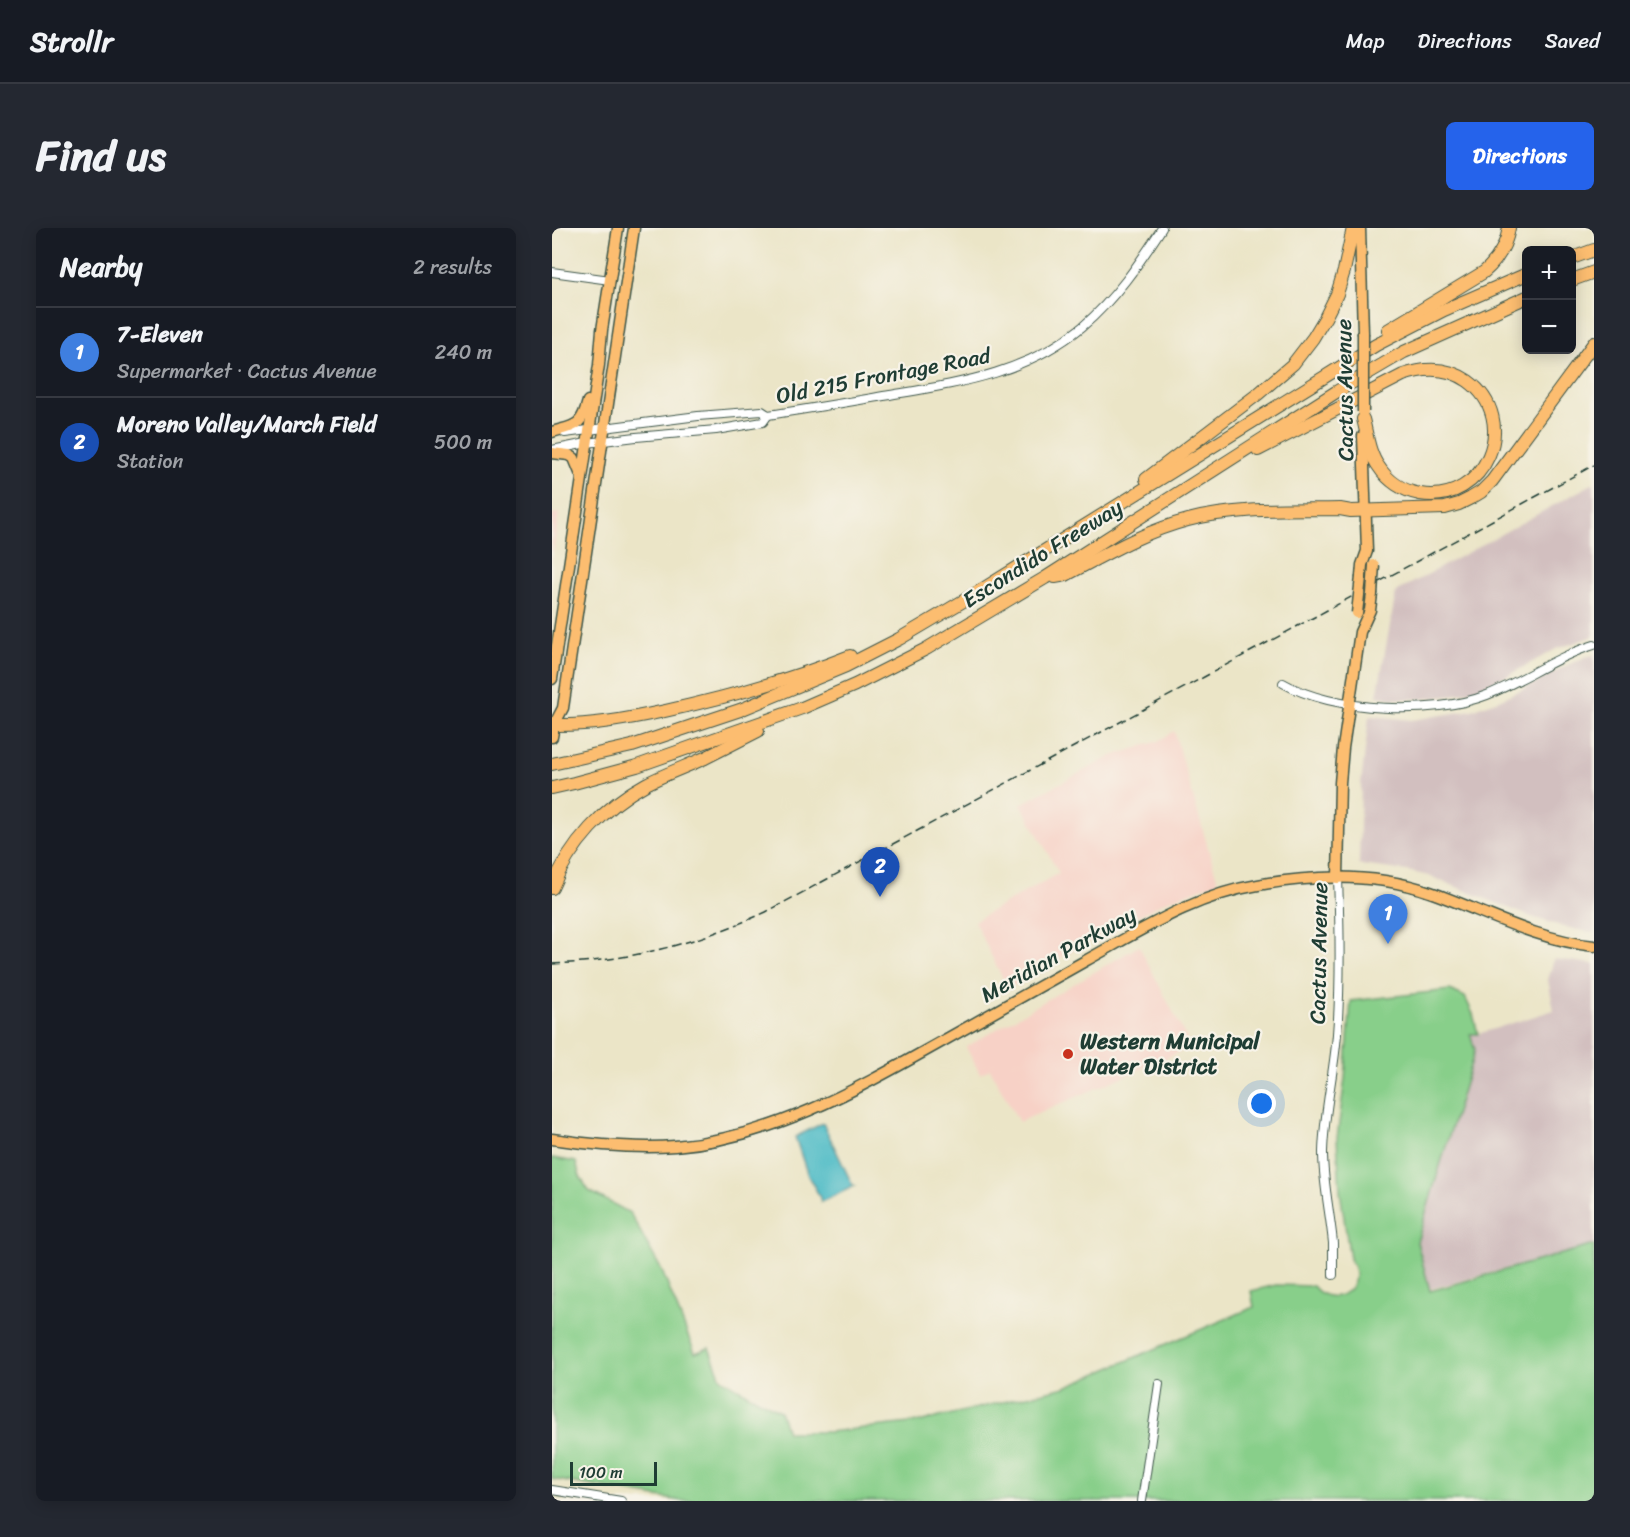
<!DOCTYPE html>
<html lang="en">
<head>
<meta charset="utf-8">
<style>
  body { margin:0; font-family:Sriracha,sans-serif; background:#242831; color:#f1f3f6 }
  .controls { position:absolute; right:18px; top:18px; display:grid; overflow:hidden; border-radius:9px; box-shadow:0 3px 15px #0003 }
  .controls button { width:54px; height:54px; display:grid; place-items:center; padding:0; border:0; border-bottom:2px solid #363941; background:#171b24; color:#f1f3f6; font:30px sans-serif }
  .scale { position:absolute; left:18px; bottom:15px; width:87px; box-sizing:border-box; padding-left:6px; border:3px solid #1f3d34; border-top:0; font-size:16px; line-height:21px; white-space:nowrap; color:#1f3d34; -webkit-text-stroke:4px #f7f3e8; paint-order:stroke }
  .you { position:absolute; left:710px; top:876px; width:21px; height:21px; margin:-15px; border:4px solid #fff; border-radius:50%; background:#1a73e8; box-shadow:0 0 0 9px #1a73e833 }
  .badge { display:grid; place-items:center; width:39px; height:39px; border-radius:50%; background:#2563eb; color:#fff; font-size:20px; font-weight:700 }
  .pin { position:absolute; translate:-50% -50px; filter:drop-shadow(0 2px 3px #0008) }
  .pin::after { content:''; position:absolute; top:32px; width:21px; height:18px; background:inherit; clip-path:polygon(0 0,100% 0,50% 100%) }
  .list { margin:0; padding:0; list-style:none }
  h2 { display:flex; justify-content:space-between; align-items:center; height:78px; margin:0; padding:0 24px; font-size:26px }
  h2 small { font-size:20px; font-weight:400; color:#9ea1a6 }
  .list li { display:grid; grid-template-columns:39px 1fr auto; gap:18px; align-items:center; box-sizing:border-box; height:90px; padding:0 24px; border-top:2px solid #363941 }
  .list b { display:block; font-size:22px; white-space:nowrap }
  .list p { margin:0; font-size:20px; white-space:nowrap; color:#9ea1a6 }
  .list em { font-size:20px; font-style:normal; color:#9ea1a6 }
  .map { position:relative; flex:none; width:1042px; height:1273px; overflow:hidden; border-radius:9px }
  header { display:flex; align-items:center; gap:36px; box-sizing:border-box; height:84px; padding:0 30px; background:#171b24; border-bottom:2px solid #363941 }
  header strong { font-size:28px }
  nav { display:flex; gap:33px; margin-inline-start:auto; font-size:21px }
  .intro { display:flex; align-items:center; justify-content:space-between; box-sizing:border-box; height:144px; padding:0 36px }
  h1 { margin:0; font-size:42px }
  .button { padding:15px 27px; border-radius:9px; background:#2563eb; color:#fff; font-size:21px; font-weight:700 }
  main { display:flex; gap:36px; padding:0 36px }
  aside { flex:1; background:#171b24; border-radius:9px; box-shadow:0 3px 15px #0003 }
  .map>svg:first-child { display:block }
  .built { fill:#f7d1c6 }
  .industrial { fill:#d2bfbf }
  .green { fill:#88cf8a; stroke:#54865f; stroke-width:1.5 }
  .water { fill:#4dbbc6; stroke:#367c7d; stroke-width:1.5 }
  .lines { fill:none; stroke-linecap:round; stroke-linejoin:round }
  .minor-casing { stroke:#3e564a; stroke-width:10 }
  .major-casing { stroke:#3e564a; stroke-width:13 }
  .highway-casing { stroke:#3e564a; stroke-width:14 }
  .minor { stroke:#fff; stroke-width:8 }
  .major { stroke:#fcbd6f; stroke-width:10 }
  .highway { stroke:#fcbd6f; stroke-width:12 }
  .rail { stroke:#1f3d34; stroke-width:1.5; stroke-dasharray:9 4.5; stroke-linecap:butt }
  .major-bridge-casing { stroke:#3e564a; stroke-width:13; stroke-linecap:butt }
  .major-bridge { stroke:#fcbd6f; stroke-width:10 }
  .poi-dot { fill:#c8321e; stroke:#f7f3e8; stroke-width:2 }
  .labels { text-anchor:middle; stroke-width:4.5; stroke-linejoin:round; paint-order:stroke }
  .street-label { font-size:22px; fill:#1f3d34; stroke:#f7f3e8 }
  .poi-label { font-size:22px; font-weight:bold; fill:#1f3d34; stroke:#f7f3e8; text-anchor:start }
</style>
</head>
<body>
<header>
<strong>Strollr</strong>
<nav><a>Map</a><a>Directions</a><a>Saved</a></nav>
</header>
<div class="intro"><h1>Find us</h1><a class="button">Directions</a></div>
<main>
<aside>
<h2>Nearby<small>2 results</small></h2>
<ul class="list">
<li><span class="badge" style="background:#3f7fe0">1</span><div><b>7-Eleven</b><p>Supermarket · Cactus Avenue</p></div><em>240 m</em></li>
<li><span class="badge" style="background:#1a4fb4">2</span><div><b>Moreno Valley/March Field</b><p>Station</p></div><em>500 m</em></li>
</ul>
</aside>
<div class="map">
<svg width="1042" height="1273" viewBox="0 0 1042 1273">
  <rect width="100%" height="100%" fill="#f7f3e8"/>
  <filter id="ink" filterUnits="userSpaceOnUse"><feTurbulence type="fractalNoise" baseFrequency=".0167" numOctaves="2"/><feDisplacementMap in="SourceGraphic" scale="12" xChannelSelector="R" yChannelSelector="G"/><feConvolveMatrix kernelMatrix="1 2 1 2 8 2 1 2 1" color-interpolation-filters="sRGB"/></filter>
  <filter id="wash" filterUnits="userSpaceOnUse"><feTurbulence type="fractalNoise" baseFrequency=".008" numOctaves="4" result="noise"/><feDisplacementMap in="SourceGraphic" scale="24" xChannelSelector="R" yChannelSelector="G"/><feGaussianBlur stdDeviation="1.35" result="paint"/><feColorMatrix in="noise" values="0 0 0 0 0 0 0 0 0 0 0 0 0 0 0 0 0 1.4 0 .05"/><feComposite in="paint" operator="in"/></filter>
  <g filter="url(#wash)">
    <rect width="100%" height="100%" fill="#ebe5c7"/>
    <g class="built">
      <polygon points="7,285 0,332 0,286"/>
      <polygon points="622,503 666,654 614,673 586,688 513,727 456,761 422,693 507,645 469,576 560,528 607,513"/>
      <polygon points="587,718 639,819 467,894 438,841 428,846 414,819"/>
    </g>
    <g class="industrial">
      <polygon points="1042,255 1042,408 1004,421 955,448 922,462 897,468 871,471 842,471 825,468 844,364"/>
      <polygon points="1042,427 1042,705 1012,699 977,688 877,648 855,643 809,637 807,636 809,556 817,489 819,488 860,492 920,482 949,471 983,455 1012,439 1033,429"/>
      <polygon points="1002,731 1042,736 1042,1017 878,1061 865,1014 923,823 918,806 926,806 1002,782 996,752"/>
    </g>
    <path class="green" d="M898,762L913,769L921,786L926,806H918L923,822L865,1014L878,1063L1042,1017V1273H129L0,1251V930L24,934L28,949L37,963L78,985L110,1043L143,1125L157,1120L169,1150L196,1166L228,1183L235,1204H277L367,1194L513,1159L702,1079L699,1063L724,1057L761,1058C778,1080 809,1064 802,1040C801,1037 799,1034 798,1031L788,963L785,910L793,850L799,773Z"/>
    <polygon class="water" points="271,895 300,956 303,958 269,974 267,967 256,948 243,909"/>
  </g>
  <g filter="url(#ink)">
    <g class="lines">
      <defs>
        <g id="minor">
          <polyline points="0,44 58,52"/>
          <path d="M13,205L146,188L210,183L216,187C257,181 297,174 338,167C408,155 473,146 530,99C563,71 587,36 610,0"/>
          <polyline points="0,222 35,215 84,209 164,202 211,194 216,187"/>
          <path d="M731,455C780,484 882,488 935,467C972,452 1003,429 1042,417"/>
          <path d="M781,1047C781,1036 781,1026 781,1015C778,984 771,955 771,924C772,884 782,845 785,806C789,754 788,702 786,650"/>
          <polyline points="0,1262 69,1273"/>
          <polyline points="590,1273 607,1156"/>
        </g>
        <g id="major">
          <polyline points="808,0 811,105"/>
          <path d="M0,204C23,197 29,200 36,173"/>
          <polyline points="0,225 17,227 22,230 29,247"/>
          <polyline points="809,349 810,337 815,323 811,208"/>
          <polyline points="0,451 47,137 50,102 66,0"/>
          <polyline points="0,509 2,497 11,480 82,0"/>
          <polyline points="786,650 788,555 791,520 808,404 818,382 820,366"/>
          <path d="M0,911C41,917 81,921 123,918C218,910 300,864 382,818C432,790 483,761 533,733C588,703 643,667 706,657C762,647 824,645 878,664C932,683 984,712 1042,718"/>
        </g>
        <g id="highway">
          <polyline points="1020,30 1042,22"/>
          <polyline points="1020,52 1042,44"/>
          <path d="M836,102L932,44C946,32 954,18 957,0"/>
          <path d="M706,222L851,147C874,139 896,139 916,153C970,192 933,277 868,266C851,263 836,253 827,239C817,226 815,206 811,191"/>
          <polyline points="594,251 706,166 741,136 761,110 773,90 785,66 792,43 801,0"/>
          <path d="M503,349L514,347C554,326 593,303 636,292C686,279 737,282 788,281L799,283L893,280L907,276L919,270L929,264L940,253L1042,115"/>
          <path d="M0,497C38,498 76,491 113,483C176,469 238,452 298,428"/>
          <polyline points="0,536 80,518 188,482 294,438 347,411 418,369 824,117 892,82 975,46"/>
          <polyline points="0,560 22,555 85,538 250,480 303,457 374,421 493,350 784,164 852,124 975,69"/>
          <path d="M0,660C17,617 53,578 94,556C113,546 133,539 153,530C171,521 188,512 206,503"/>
        </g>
      </defs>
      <use href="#minor" class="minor-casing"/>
      <use href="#major" class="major-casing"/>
      <use href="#highway" class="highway-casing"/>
      <use href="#minor" class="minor"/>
      <use href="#major" class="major"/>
      <use href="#highway" class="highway"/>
      <path class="rail" d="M0,736C77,733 144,716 214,684L652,449L1042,237"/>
      <defs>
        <g id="major-bridge">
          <polyline points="811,105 811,184"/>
          <polyline points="820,366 822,337"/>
          <polyline points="805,385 809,349"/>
        </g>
      </defs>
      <use href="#major-bridge" class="major-bridge-casing"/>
      <use href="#major-bridge" class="major-bridge"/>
    </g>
  </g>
  <circle class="poi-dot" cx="516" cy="826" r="6"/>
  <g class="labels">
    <g class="street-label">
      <text transform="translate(331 147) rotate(-11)" y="8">Old 215 Frontage Road</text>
      <text transform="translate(792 162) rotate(-91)" y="8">Cactus Avenue</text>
      <text transform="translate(490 325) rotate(-32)" y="8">Escondido Freeway</text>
      <text transform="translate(766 725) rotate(-89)" y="8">Cactus Avenue</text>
      <text transform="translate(506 726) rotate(-29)" y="8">Meridian Parkway</text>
    </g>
    <g class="poi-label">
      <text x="528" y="821">Western Municipal<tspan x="528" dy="25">Water District</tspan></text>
    </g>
  </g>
</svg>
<div class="controls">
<button>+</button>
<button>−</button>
</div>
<div class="scale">100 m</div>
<div class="you"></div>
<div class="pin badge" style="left:836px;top:716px;background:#3f7fe0">1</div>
<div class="pin badge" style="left:328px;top:669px;background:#1a4fb4">2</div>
</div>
</main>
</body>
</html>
